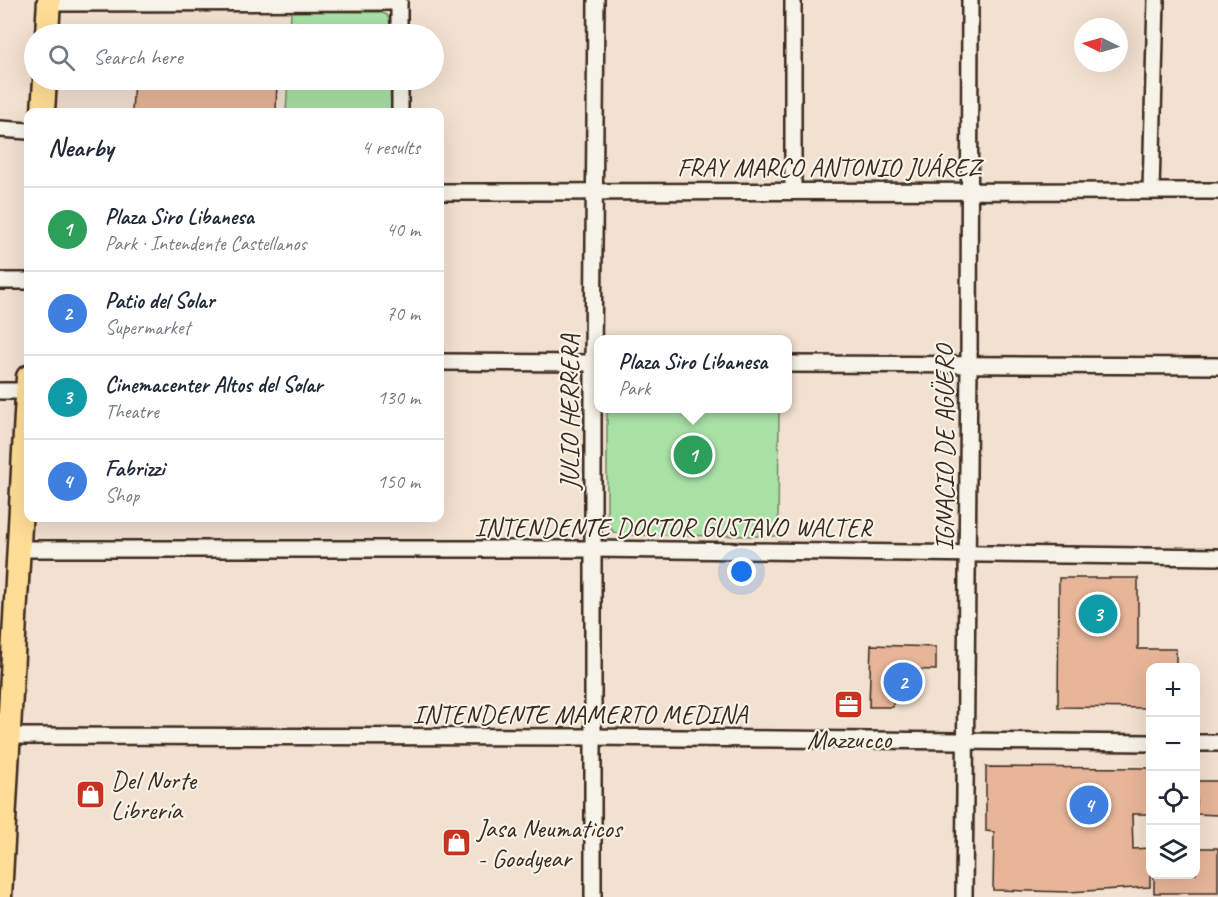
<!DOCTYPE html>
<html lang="en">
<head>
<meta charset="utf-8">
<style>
  body { margin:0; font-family:Caveat,sans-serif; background:#f6f6f7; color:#1f2937 }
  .controls { position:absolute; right:18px; bottom:18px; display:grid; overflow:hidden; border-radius:12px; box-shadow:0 6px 24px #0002 }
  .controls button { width:54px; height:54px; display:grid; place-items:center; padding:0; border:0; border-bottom:2px solid #e0e1e3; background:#fff; color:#1f2937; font:30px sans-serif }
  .compass { position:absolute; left:1074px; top:18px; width:54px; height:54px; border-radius:50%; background:#fff; box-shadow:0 6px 24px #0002; rotate:275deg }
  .you { position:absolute; left:742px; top:572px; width:21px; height:21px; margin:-15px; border:4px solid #fff; border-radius:50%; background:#1a73e8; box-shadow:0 0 0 9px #1a73e833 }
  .badge { display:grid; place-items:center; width:39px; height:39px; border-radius:50%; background:#d93025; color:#fff; font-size:20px; font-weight:700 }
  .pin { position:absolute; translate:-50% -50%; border:3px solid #fff; box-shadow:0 2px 6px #0006 }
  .popup { position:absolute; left:594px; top:335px; width:198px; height:78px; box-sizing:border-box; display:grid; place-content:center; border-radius:12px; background:#fff; filter:drop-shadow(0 2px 4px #0005); font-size:20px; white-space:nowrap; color:#747a83 }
  .popup b { font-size:22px; color:#1f2937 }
  .popup::after { content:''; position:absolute; left:50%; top:100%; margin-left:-12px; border:12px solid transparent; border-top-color:#fff }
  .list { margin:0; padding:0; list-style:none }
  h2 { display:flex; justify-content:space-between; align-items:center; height:78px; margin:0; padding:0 24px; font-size:26px }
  h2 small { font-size:20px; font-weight:400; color:#747a83 }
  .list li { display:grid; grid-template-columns:39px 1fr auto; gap:18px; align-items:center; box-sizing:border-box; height:84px; padding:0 24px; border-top:2px solid #e0e1e3 }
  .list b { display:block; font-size:22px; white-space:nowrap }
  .list p { margin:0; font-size:20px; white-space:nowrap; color:#747a83 }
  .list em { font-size:20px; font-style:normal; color:#747a83 }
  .icon { flex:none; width:33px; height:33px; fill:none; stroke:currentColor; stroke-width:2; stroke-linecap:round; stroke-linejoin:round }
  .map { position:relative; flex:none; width:1218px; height:897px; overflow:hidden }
  .search { position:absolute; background:#fff; box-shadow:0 6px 24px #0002; left:24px; top:24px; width:420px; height:66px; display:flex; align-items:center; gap:15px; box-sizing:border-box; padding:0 21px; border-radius:33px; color:#747a83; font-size:22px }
  .panel { position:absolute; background:#fff; box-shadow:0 6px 24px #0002; left:24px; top:108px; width:420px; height:414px; border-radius:12px }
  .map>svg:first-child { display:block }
  .green { fill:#a8e1a6; stroke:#728662; stroke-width:1.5 }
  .building { fill:#e7b598; stroke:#3b2a1e; stroke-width:1.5 }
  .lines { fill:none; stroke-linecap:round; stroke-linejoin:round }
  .street-casing { stroke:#3b2a1e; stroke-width:20 }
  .primary-casing { stroke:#3b2a1e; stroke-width:27 }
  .street { stroke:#f7f3e8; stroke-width:15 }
  .primary { stroke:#ffdd96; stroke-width:22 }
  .labels { text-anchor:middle; stroke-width:4.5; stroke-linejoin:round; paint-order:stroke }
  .street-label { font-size:26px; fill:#3b2a1e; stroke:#f7f3e8 }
  .poi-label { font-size:26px; fill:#3b2a1e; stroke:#f7f3e8; text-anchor:start }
</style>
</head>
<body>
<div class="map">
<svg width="1218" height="897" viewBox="0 0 1218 897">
  <rect width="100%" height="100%" fill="#f2e0d0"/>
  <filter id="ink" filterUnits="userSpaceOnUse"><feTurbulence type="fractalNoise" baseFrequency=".0167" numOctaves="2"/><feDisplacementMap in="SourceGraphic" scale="12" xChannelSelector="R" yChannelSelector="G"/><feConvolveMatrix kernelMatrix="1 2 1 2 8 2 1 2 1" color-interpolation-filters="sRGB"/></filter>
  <g filter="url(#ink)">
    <g class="green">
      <polygon points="291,11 381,12 387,15 390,21 390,34 290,34"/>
      <polygon points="288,80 390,80 391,112 286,112"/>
      <polygon points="607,409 779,409 778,536 623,535 613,532 607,522"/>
    </g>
    <g class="building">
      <polygon points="134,80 277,80 276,112 132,112"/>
      <polygon points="1059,578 1138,578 1138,649 1176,649 1176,668 1150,668 1150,708 1058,707"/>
      <polygon points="871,645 936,647 936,670 894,669 893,707 869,707"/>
      <polygon points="986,767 1150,768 1150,814 1132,814 1133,849 1150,848 1150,887 1069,892 993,890 994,832 986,831"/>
      <polygon points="1196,781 1218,781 1218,815 1196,814"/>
      <polygon points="1196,848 1218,848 1218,893 1154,893 1154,874 1196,874"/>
    </g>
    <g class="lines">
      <defs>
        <g id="street">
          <polyline points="399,0 399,34"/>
          <polyline points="793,0 793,191"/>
          <polyline points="49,3 399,2"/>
          <polyline points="400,80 400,112"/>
          <polyline points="0,129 28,131"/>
          <polyline points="1151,191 1156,0"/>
          <polyline points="440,192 1218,191"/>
          <polyline points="0,281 28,281"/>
          <polyline points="440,362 598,363"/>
          <polyline points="788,364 1218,366"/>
          <polyline points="0,391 28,391"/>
          <polyline points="19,549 592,549 1218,557"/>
          <polyline points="9,736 592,737 1150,743"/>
          <polyline points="1196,743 1218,743"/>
          <polyline points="593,897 593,363 596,0"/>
          <polyline points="964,897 969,364 970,0"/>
        </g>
        <g id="primary">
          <polyline points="47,34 49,0"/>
          <polyline points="43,112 45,80"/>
          <polyline points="0,897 28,377"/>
        </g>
      </defs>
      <use href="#street" class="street-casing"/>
      <use href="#primary" class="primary-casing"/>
      <use href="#street" class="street"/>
      <use href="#primary" class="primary"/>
    </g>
  </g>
  <defs>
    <symbol id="office-square" viewBox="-11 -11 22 22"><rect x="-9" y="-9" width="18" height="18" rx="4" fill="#c8321e" stroke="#f7f3e8"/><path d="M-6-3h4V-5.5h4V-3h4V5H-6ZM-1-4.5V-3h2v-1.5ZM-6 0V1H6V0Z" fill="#fff"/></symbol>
    <symbol id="shop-square" viewBox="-11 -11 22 22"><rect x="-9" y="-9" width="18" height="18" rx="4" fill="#c8321e" stroke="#f7f3e8"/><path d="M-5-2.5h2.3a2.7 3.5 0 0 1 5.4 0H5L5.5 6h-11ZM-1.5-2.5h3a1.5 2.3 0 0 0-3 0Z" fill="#fff"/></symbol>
  </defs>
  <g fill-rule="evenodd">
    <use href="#office-square" x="832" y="688" width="33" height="33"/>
    <use href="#shop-square" x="74" y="778" width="33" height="33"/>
    <use href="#shop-square" x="440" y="826" width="33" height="33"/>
  </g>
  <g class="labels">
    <g class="street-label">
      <text x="829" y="176">FRAY MARCO ANTONIO JUÁREZ</text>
      <text transform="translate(569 412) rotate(-90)" y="9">JULIO HERRERA</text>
      <text transform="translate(944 448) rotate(-90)" y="9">IGNACIO DE AGÜERO</text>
      <text x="673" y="536">INTENDENTE DOCTOR GUSTAVO WALTER</text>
      <text x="580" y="723">INTENDENTE MAMERTO MEDINA</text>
    </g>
    <g class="poi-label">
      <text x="849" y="748" text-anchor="middle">Mazzucco</text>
      <text x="111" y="789">Del Norte<tspan x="111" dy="30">Librería</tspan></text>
      <text x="477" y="837">Jasa Neumaticos<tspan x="477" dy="30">- Goodyear</tspan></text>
    </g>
  </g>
</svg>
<div class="controls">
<button>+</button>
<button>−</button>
<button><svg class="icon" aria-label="locate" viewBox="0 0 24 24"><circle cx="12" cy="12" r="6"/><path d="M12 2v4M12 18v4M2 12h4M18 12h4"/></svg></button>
<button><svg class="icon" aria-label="layers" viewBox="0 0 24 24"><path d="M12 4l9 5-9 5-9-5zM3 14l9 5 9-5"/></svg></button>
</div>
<svg class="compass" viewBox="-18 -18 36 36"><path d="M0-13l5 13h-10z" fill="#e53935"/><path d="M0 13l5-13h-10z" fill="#747a83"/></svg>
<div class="you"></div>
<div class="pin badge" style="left:693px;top:455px;background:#2e9e5b">1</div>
<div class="popup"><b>Plaza Siro Libanesa</b>Park</div>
<div class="pin badge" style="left:903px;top:682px;background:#3f7fe0">2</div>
<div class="pin badge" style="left:1098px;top:614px;background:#0f9aa8">3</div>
<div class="pin badge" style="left:1089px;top:805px;background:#3f7fe0">4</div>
<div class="search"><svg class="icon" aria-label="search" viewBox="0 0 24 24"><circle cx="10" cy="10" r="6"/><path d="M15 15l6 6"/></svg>Search here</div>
<section class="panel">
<h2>Nearby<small>4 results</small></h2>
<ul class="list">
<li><span class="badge" style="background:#2e9e5b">1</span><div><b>Plaza Siro Libanesa</b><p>Park · Intendente Castellanos</p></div><em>40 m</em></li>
<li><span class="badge" style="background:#3f7fe0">2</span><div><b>Patio del Solar</b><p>Supermarket</p></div><em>70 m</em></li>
<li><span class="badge" style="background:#0f9aa8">3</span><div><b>Cinemacenter Altos del Solar</b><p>Theatre</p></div><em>130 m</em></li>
<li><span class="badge" style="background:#3f7fe0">4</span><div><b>Fabrizzi</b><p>Shop</p></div><em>150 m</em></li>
</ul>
</section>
</div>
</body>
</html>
